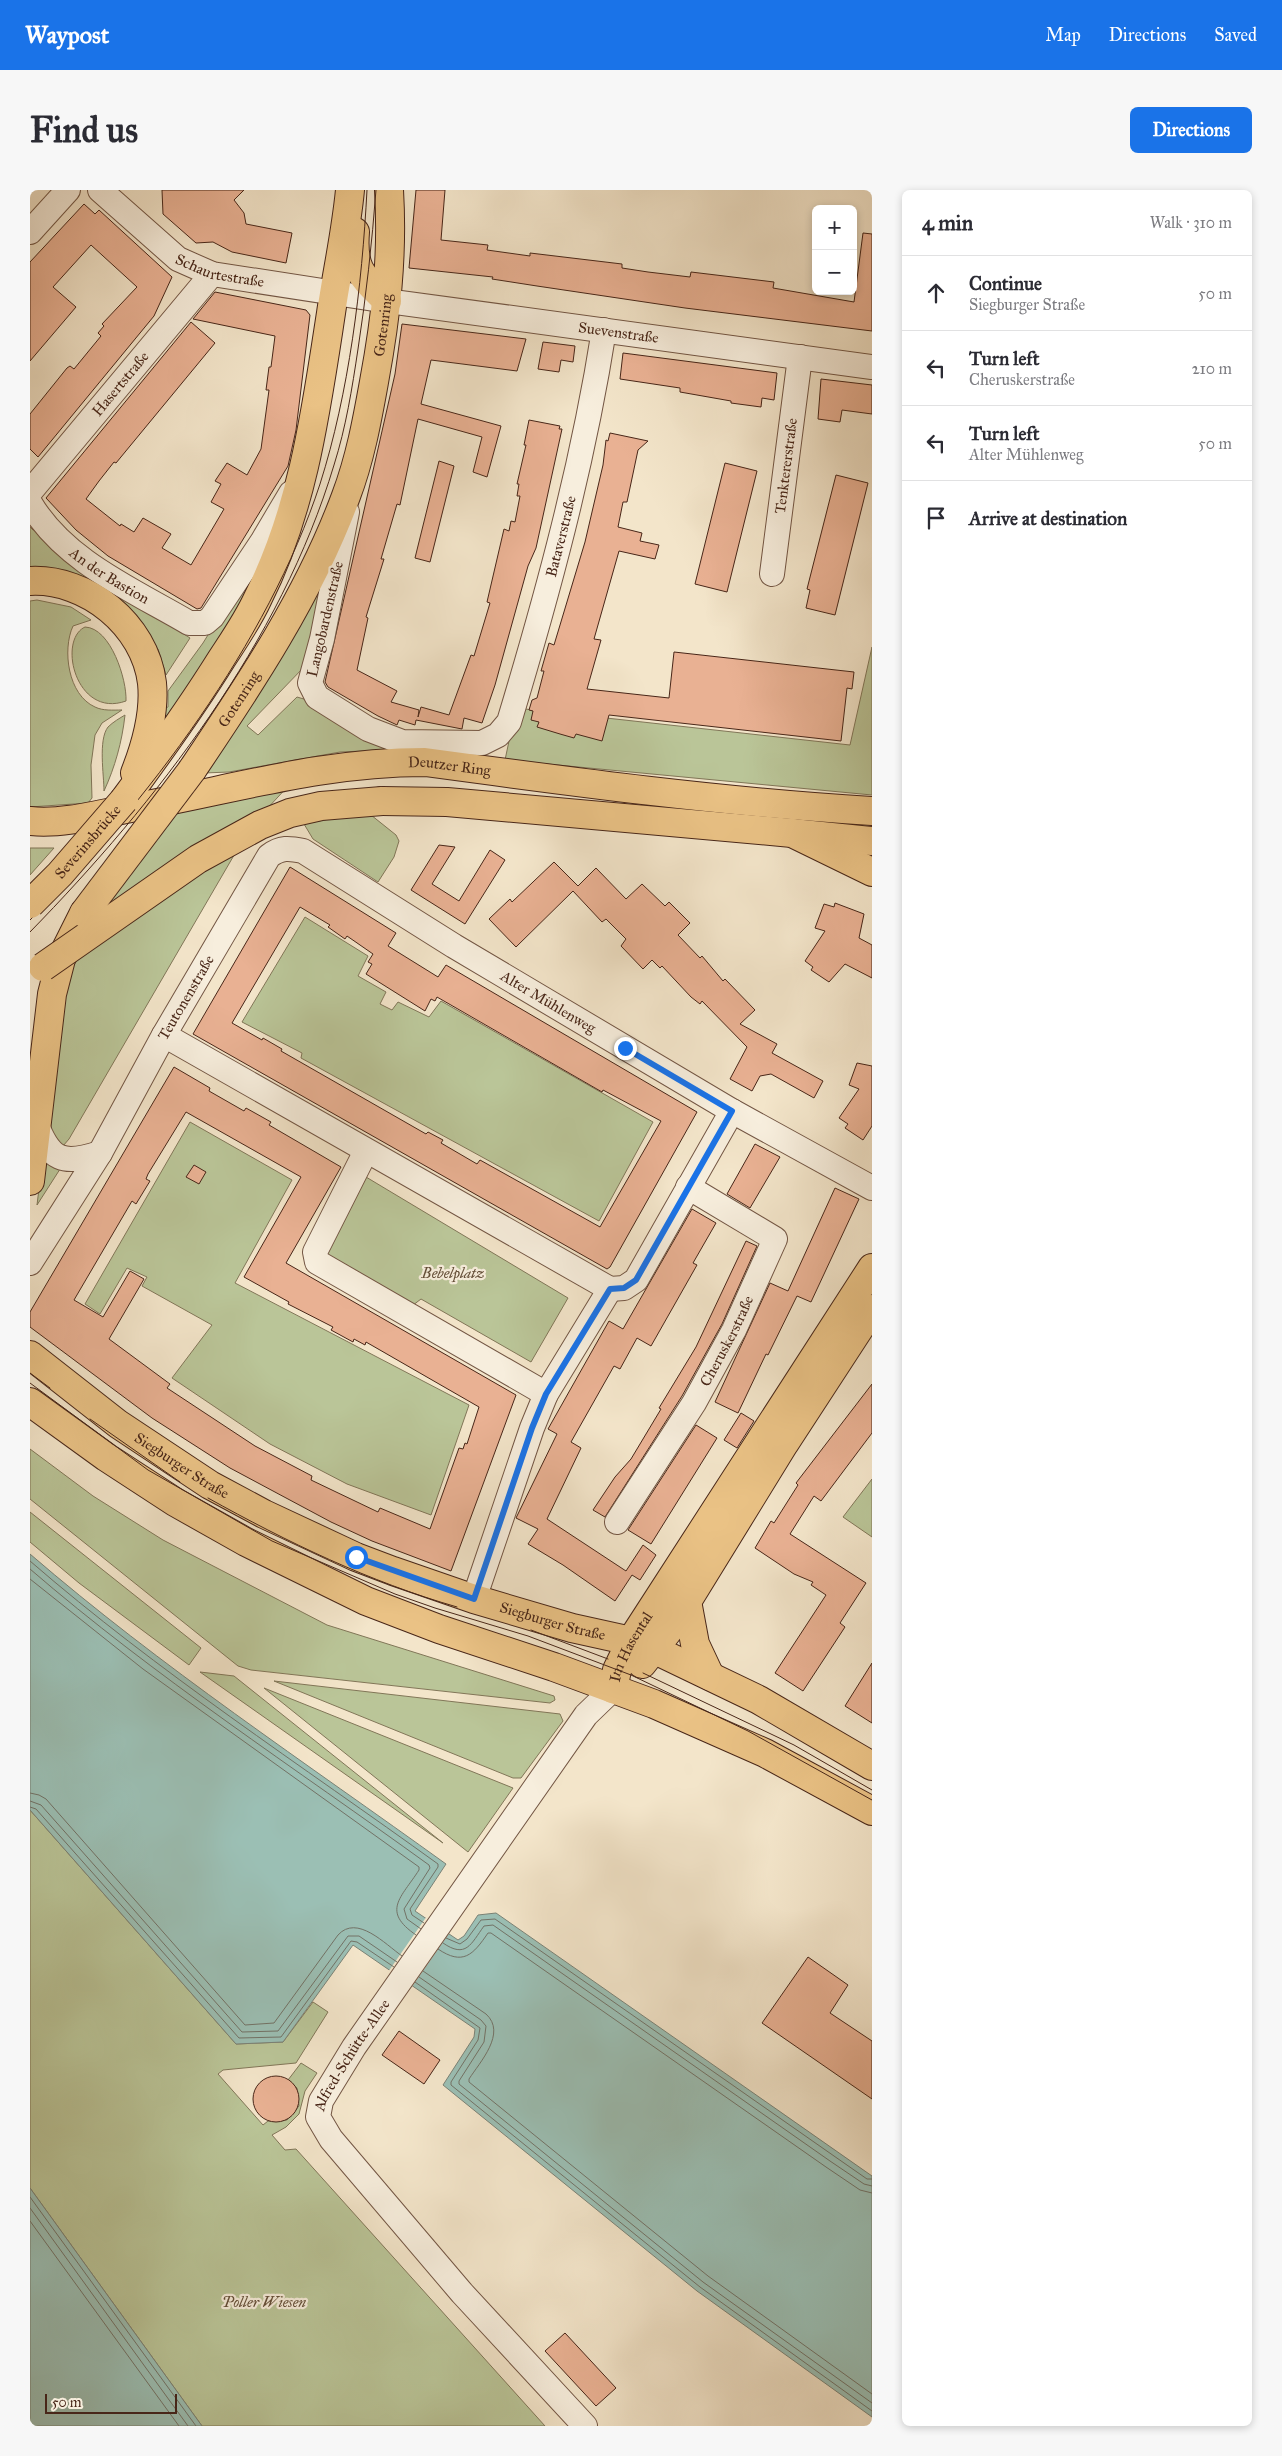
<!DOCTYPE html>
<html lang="en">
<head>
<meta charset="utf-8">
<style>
  body { margin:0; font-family:"IM FELL Great Primer",serif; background:#f7f7f7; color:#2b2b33 }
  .controls { position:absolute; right:15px; top:15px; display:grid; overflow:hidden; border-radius:8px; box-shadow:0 2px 8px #0003 }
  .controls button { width:45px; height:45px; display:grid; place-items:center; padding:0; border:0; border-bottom:1px solid #e1e1e2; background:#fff; color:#2b2b33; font:25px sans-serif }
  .scale { position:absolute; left:15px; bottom:12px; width:132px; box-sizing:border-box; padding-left:5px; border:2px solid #482618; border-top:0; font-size:14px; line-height:18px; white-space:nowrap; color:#482618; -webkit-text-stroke:4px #f7eedd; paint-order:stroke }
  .stop { position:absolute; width:15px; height:15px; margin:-11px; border:4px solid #1a73e8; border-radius:50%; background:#fff }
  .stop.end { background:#1a73e8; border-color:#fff; box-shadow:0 1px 5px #0008 }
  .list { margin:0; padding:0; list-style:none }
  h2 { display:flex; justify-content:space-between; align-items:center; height:65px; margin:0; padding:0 20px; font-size:21px }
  h2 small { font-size:16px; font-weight:400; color:#7c7c81 }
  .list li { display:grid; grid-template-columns:32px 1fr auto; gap:15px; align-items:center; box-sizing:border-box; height:75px; padding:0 20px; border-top:1px solid #e1e1e2 }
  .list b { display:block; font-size:19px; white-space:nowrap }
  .list p { margin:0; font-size:16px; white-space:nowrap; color:#7c7c81 }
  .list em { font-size:16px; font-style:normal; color:#7c7c81 }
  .icon { flex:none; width:28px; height:28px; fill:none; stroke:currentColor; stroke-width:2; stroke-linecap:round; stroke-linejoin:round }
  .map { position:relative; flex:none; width:842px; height:2236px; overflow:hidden; border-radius:8px }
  header { display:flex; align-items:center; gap:30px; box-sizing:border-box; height:70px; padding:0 25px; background:#1a73e8; color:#fff }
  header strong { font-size:24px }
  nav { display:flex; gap:28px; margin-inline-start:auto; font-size:18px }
  .intro { display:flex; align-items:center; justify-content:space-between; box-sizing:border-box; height:120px; padding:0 30px }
  h1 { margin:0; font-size:35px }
  .button { padding:12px 22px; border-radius:8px; background:#1a73e8; color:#fff; font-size:18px; font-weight:700 }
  main { display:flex; gap:30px; padding:0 30px }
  aside { flex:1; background:#fff; border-radius:8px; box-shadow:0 2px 8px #0003 }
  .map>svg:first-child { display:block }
  .green { fill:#bac598; stroke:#817658 }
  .water { fill:#9bbfb4; stroke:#7a8276 }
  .pier { fill:#f3e5ca }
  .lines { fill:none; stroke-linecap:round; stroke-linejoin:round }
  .shore { stroke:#727266; stroke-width:1 }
  .building { fill:#e9b193; stroke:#482618; fill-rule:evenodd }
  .minor-casing { stroke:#735644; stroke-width:26 }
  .major-casing { stroke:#482618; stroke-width:30 }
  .highway-casing { stroke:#482618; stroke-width:30 }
  .minor { stroke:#f7eedd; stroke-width:24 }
  .major { stroke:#eac285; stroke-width:28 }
  .highway { stroke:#eac285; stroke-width:28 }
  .tram { stroke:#482618; stroke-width:1 }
  .major-bridge-casing { stroke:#482618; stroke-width:30; stroke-linecap:butt }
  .major-bridge { stroke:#eac285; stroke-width:28 }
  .route { stroke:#1a73e8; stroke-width:6 }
  .labels { text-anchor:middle; stroke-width:4.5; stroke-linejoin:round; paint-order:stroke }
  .street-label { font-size:15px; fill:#482618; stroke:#f7eedd }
  .park-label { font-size:15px; font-style:italic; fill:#644e38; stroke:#f7eedd }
</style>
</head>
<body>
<header>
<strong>Waypost</strong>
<nav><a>Map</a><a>Directions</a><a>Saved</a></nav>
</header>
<div class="intro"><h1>Find us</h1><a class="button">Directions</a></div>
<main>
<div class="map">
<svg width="842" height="2236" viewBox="0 0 842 2236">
  <rect width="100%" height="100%" fill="#f3e5ca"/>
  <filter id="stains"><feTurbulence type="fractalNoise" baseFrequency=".004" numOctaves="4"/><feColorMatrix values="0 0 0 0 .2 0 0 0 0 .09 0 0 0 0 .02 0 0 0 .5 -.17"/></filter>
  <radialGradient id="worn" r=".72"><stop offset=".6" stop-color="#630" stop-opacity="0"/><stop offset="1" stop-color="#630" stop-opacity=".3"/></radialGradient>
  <g class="green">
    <polygon points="0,337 3,340 10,339 72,392 160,448 136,485 128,459 123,463 0,379"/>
    <polygon points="244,338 232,378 136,538 131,520 138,517 138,501 173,453"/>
    <polygon points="295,388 275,476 217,536 228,545 267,507 284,512 379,559 310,562 199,582 174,583"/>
    <path d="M7,410L41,417L61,430L43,436C32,460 38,505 65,517C73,521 83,520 92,520L72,533L65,545L61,575L62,608L58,613L0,617V411Z"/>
    <path d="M55,437C81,438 97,490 96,511C46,529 27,450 55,437Z"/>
    <polygon points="842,457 842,605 475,570 486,518 820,555"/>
    <path d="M95,525C92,552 85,577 74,601C74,585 68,550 78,537C83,532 90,528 95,525Z"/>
    <polygon points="261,593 221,636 39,949 33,956 25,956 16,939 24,853 44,772 76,714 149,616"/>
    <polygon points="341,625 366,645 369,651 364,667 348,692 283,649 274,634 309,627"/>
    <polygon points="0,658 24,658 0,685"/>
    <polygon points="275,727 338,766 328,786 356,802 350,814 362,820 368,812 399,827 411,811 623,932 569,1031 271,868 272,863 212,832"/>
    <polygon points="160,932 262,990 205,1093 439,1215 401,1325 317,1294 240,1254 142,1188 182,1135 112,1096 117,1087 97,1078 70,1124 55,1114"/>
    <polygon points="13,966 32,976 7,1015"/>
    <polygon points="331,984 538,1108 501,1172 391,1109 378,1119 290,1063"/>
    <polygon points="0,1259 63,1306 133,1350 297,1435 524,1506 525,1510 520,1513 221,1480 208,1476 0,1309"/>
    <polygon points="842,1289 842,1347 813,1327"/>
    <polygon points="0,1322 171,1458 159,1475 49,1393 0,1352"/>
    <polygon points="170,1482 204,1486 413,1653"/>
    <polygon points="244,1491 530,1524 533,1531 491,1588 483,1588"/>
    <polygon points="234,1498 483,1598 438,1662"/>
    <polygon points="0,1620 206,1854 253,1852 283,1812 298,1822 266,1873 193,1880 188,1884 233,1935 238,1931 257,1930 269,1916 267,1898 258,1890 271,1873 287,1883 275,1901 269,1924 256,1937 242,1945 255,1960 266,1959 515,2236 172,2236 0,1998"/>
  </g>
  <g class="water">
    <path d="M0,1364C131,1477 276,1573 416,1674L385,1721L428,1750L434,1746L448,1725L466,1723L842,1986V2227L667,2101L413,1895L444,1847L445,1839L323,1755L253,1852L206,1854L0,1620Z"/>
    <polygon points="0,1998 172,2236 0,2236"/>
  </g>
  <polygon class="pier" points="397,1726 420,1742 381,1798 358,1782"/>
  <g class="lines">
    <g class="shore">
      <path d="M0,1371C128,1482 271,1575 408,1674V1677L380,1719L382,1725L394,1733"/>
      <path d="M0,1379C125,1487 265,1578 399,1675L400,1678L374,1719L377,1729L391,1739"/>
      <path d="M0,1389L113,1479L389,1677V1680C371,1708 351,1721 386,1745"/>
      <path d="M0,1603L9,1605L16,1609L215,1835L244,1833L308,1745C327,1724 355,1754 372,1766"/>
      <polyline points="0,1611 11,1615 212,1842 248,1841 318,1746 329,1746 367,1772"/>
      <polyline points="0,1617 6,1619 209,1848 251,1847 321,1751 327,1752 364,1777"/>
      <polyline points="416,1748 430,1754 437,1749 451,1730 465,1729 804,1966 837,1989 842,1989"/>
      <path d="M413,1753C436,1769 441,1754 454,1736L463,1735L800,1971L834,1994L842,1996"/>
      <path d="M408,1759C433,1776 443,1765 458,1743H461L796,1977L830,2000L842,2003"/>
      <path d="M393,1781L456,1824C477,1843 450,1872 439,1889V1892L678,2086L842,2204"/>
      <polyline points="389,1787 451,1830 456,1836 454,1852 429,1891 429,1894 673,2092 842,2213"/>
      <polyline points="385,1792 450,1838 448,1850 421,1892 421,1895 670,2097 842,2221"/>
      <polyline points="0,2007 166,2236"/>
      <polyline points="0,2018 158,2236"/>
      <polyline points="0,2031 149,2236"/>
    </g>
  </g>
  <g class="building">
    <polygon points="132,0 214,0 204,10 214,23 216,34 262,43 256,73 202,62 183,52 166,53 133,24"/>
    <polygon points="386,0 415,0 411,50 458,55 457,60 500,66 500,63 592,74 592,78 618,82 660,87 661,82 744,92 743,98 824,112 833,43 842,44 842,141 655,118 507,96 462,89 463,87 379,78"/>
    <polygon points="54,14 65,24 69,20 142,87 124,126 8,267 0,259 0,224 37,178 40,176 44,179 71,146 68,143 74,136 72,134 107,97 61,55 23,97 46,117 0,171 0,72"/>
    <polygon points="185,102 276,120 280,125 266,240 258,276 171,418 167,419 78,366 46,340 16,308 161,132 185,153 86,273 84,272 69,291 56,309 90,336 91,334 104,342 113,328 141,344 132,358 161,375 194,319 181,312 191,294 185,291 197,273 217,285 231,259 239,200 236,200 239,177 241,177 245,146 163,129"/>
    <polygon points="372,134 496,149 487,181 401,170 391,214 471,236 457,287 443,282 452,247 388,229 370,315 367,314 351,369 354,369 336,427 338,428 327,480 367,501 361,512 389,520 388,527 391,517 419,525 441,465 444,466 460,413 457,412 474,339 479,341 481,331 485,332 490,306 487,306 489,294 487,294 496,255 494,255 499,230 530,236 529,239 532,239 506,358 498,376 465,495 452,533 434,528 432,539 386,530 385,535 369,530 367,535 348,526 298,497 295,492 365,184"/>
    <polygon points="513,152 545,156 543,172 531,170 529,182 508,179"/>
    <polygon points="593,163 747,183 744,210 732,208 731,217 701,213 701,211 650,202 650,198 590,189"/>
    <polygon points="791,189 842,195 842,224 812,220 810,232 788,229"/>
    <polygon points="580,243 618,251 608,260 597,312 593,312 588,337 612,343 610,351 629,355 625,369 589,361 564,449 571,450 557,499 639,508 644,462 824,482 822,499 817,498 811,551 579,525 572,551 546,544 544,548 530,544 507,537 509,532 501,530 503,521 499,520 502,510 507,508 514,481 511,481 519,453 524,455 555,352 573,275 576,250 578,251"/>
    <polygon points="409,271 424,276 400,372 385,368"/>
    <polygon points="695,273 727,281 697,402 665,394"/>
    <polygon points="806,285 838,293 805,425 776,418 780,400 777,399"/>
    <polygon points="409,655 425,657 402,694 429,711 460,660 475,670 435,734 381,700"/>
    <polygon points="524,672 548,696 566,678 596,709 612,694 635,716 639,712 660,733 648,745 670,768 672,766 693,791 695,789 725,820 710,834 747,854 742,863 793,891 784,908 741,884 730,886 722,901 700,889 717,857 672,811 670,814 661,807 632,776 630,778 622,770 613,779 591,756 596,749 576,729 572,732 543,701 486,757 459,729 480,709 482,712"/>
    <path d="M260,677L366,743L358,756L408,787L416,775L667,922L580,1077L577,1079L163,844ZM270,717L300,735L298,737L315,749L317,746L343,764L338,772L342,774L336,784L395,821L401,809L405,811L407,807L572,902L573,900L631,931L570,1037L450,970L447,974L411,953L413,950L398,942L396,944L251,861L252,859L233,848L232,850L202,833Z"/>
    <polygon points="805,713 834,724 829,748 842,755 842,788 815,774 799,792 781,780 783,777 775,771 795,741 785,738 794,714 804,717"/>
    <polygon points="827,873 842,876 842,936 833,950 815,938 818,934 809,928 829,899 819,895"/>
    <path d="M144,877L180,898L179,901L214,921L216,918L241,932L239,935L311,977L256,1073L486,1205L421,1381L342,1351L301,1332L200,1278L122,1228L0,1137V1122ZM156,922L271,987L214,1087L259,1112L258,1114L303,1137L301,1140L323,1152L324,1149L335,1155L336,1152L449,1217L437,1254L435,1253L433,1259L429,1258L400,1339L350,1318L348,1322L281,1290L282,1286L225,1256L137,1198L140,1194L79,1149L114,1089L100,1081L73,1127L44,1110L102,1011L106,1014L120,991L116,989L118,984Z"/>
    <polygon points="725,954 750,967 720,1018 697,1004"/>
    <polygon points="164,975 176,982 169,994 156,987"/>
    <polygon points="805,998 829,1009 781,1112 767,1106 738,1165 736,1164 708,1223 685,1212 740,1093 758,1101"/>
    <polygon points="662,1019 686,1033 663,1073 667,1075 621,1156 607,1148 590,1179 584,1176 541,1252 551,1258 517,1329 596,1381 613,1355 626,1365 610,1390 602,1385 585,1411 533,1375 498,1354 508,1339 486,1328 527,1244 518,1239 579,1131 593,1139"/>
    <polygon points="716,1051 727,1056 692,1134 652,1206 575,1327 563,1320 585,1287 601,1269 631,1219 629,1218 666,1157"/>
    <polygon points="842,1194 842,1243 791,1311 784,1306 760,1344 836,1393 810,1433 815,1437 773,1501 745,1483 796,1405 781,1395 783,1392 764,1384 725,1358 741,1331 744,1333 768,1295 766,1293"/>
    <polygon points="711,1223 724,1231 707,1258 694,1250"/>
    <polygon points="666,1235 687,1248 621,1354 598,1340"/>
    <polygon points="842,1473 842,1533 815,1516"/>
    <polygon points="778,1767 818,1795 800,1823 842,1851 842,1909 732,1833"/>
    <polygon points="369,1841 410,1870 394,1894 352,1865"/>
    <circle cx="246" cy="1909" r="23"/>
    <polygon points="535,2143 586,2198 566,2216 515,2161"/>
  </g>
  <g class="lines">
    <defs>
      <g id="minor">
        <path id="s1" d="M70,0L148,69L182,84L357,111L842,177"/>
        <polyline points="0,42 38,0"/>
        <path id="s2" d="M0,302L182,84"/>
        <path id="s3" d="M0,313C34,371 103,400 159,433H175L182,427L232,352L261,303"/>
        <path id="s4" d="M317,322L292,449L280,493L287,507L338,539L372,552L452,553L468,545L479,532C518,403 553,274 574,140"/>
        <path id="s5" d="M742,384L770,167"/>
        <polyline points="134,845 580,1099"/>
        <path d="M6,933C20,971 33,975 70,963"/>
        <polyline points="336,961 285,1062 287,1072 516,1204"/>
        <path id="s6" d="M0,1073L70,963L134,845L239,666C251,657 259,658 273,661L424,756L702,921L842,998"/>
        <polyline points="580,1099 594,1098 606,1090 702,921"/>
        <path id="s7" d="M587,1332L664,1213L704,1140L745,1049L658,997"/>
        <polyline points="444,1409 502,1238 516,1204 580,1099"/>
        <path id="s8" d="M555,2236L432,2103L301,1949L288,1927L291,1911L324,1857L556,1525L583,1499"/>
      </g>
      <g id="major">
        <path d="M325,42C322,80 332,86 357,111"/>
        <path d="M0,391C57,388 115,435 122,493C125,523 116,555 105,583"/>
        <path id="s9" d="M162,580C220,494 280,404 316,306C330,269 337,231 344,192C356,127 363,67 359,0"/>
        <path d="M94,610C128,564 161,518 191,470C204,450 218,430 228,408C273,319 286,221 301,123C307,82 316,42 320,0"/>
        <polyline points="352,611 417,612 762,643 842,682"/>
        <polyline points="0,991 22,804 31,769 54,723"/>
        <path id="s10" d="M0,1165L88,1234L180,1295L234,1324L326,1367L363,1381L444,1409L542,1438L601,1451L625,1460L729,1510L842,1576"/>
        <polyline points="0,1212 76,1267 145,1312 216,1352 336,1411 409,1439 524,1477 624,1514 735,1563 842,1621"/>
        <polyline points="657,1411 665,1454 680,1486"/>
        <polyline points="612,1474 642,1436 754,1254 842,1119"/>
        <path id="s11" d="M583,1499L587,1480L601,1451L842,1078"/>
      </g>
      <g id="highway">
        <path id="s12" d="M0,631C32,635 74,623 106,617C205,599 292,572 395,572C543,592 692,612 842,621"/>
        <polyline points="762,643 842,651"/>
      </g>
    </defs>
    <use href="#minor" class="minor-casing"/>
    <use href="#major" class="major-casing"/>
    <use href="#highway" class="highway-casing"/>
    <use href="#minor" class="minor"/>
    <use href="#major" class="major"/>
    <use href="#highway" class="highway"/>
    <g class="tram">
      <path d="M0,730C117,613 238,453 290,294C319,203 332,96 337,0"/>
      <path d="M0,742C127,612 251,452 304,275C316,237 322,199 328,159C336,107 342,53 346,0"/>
      <polyline points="0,1183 20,1198"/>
      <polyline points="0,1193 118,1280 242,1351 365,1404 405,1418 498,1446 601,1485 718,1541 842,1610"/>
      <polyline points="60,1229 150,1292"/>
      <path d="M178,1308C257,1352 340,1392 427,1417"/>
      <polyline points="501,1440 578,1469"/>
      <polyline points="613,1483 764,1555 842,1600"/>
    </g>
    <defs>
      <g id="major-bridge">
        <path id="s13" d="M0,714L30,684L94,610"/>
        <polyline points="54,723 162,580"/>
        <polyline points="13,777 168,669 230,635 260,623 291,616 352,611"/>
      </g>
    </defs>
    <use href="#major-bridge" class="major-bridge-casing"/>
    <use href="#major-bridge" class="major-bridge"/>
  </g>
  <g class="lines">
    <polyline class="route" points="326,1367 444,1409 502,1238 516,1204 580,1099 594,1098 606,1090 702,921 595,858"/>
  </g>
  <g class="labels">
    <g class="street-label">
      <text dy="5" stroke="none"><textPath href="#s1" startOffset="148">Schaurtestraße</textPath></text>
      <text dy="5" stroke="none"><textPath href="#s9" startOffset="490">Gotenring</textPath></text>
      <text dy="5" stroke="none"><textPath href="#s1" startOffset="552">Suevenstraße</textPath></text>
      <text dy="5" stroke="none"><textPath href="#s2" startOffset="141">Hasertstraße</textPath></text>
      <text dy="5" stroke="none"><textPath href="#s5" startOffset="109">Tenktererstraße</textPath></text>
      <text dy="5" stroke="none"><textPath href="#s4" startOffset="595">Bataverstraße</textPath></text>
      <text dy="5" stroke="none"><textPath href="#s3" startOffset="109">An der Bastion</textPath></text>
      <text transform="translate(295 429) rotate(-77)" y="5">Langobardenstraße</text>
      <text dy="5" stroke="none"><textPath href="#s9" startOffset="85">Gotenring</textPath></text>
      <text dy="5" stroke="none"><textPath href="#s12" startOffset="425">Deutzer Ring</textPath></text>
      <text dy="5" stroke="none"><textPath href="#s13" startOffset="85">Severinsbrücke</textPath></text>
      <text dy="5" stroke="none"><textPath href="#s6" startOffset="308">Teutonenstraße</textPath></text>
      <text dy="5" stroke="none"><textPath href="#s6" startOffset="796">Alter Mühlenweg</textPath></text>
      <text dy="5" stroke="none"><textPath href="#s7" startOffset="212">Cheruskerstraße</textPath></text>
      <text dy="5" stroke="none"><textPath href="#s10" startOffset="188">Siegburger Straße</textPath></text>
      <text dy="5" stroke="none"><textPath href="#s10" startOffset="592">Siegburger Straße</textPath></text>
      <text dy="5" stroke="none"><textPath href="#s11" startOffset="46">Im Hasental</textPath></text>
      <text dy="5" stroke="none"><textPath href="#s8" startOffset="480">Alfred-Schütte-Allee</textPath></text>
    </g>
    <g class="park-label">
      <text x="423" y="1088">Bebelplatz</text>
      <text x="234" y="2117">Poller Wiesen</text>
    </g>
  </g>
  <rect width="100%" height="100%" filter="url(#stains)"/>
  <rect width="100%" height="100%" fill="url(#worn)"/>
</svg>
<div class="controls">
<button>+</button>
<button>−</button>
</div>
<div class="scale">50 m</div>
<div class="stop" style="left:326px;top:1367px"></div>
<div class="stop end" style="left:595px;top:858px"></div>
</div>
<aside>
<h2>4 min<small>Walk · 310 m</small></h2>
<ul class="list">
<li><svg class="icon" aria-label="ahead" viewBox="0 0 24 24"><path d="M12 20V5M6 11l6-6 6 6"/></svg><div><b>Continue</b><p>Siegburger Straße</p></div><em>50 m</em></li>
<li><svg class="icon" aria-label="left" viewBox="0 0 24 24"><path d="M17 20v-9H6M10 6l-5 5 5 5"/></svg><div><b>Turn left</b><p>Cheruskerstraße</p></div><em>210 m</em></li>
<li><svg class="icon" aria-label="left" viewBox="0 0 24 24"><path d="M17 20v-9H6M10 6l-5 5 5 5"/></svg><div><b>Turn left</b><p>Alter Mühlenweg</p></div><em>50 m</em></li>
<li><svg class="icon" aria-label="arrive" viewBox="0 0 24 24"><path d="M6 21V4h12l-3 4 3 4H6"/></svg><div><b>Arrive at destination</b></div></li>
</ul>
</aside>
</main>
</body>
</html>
